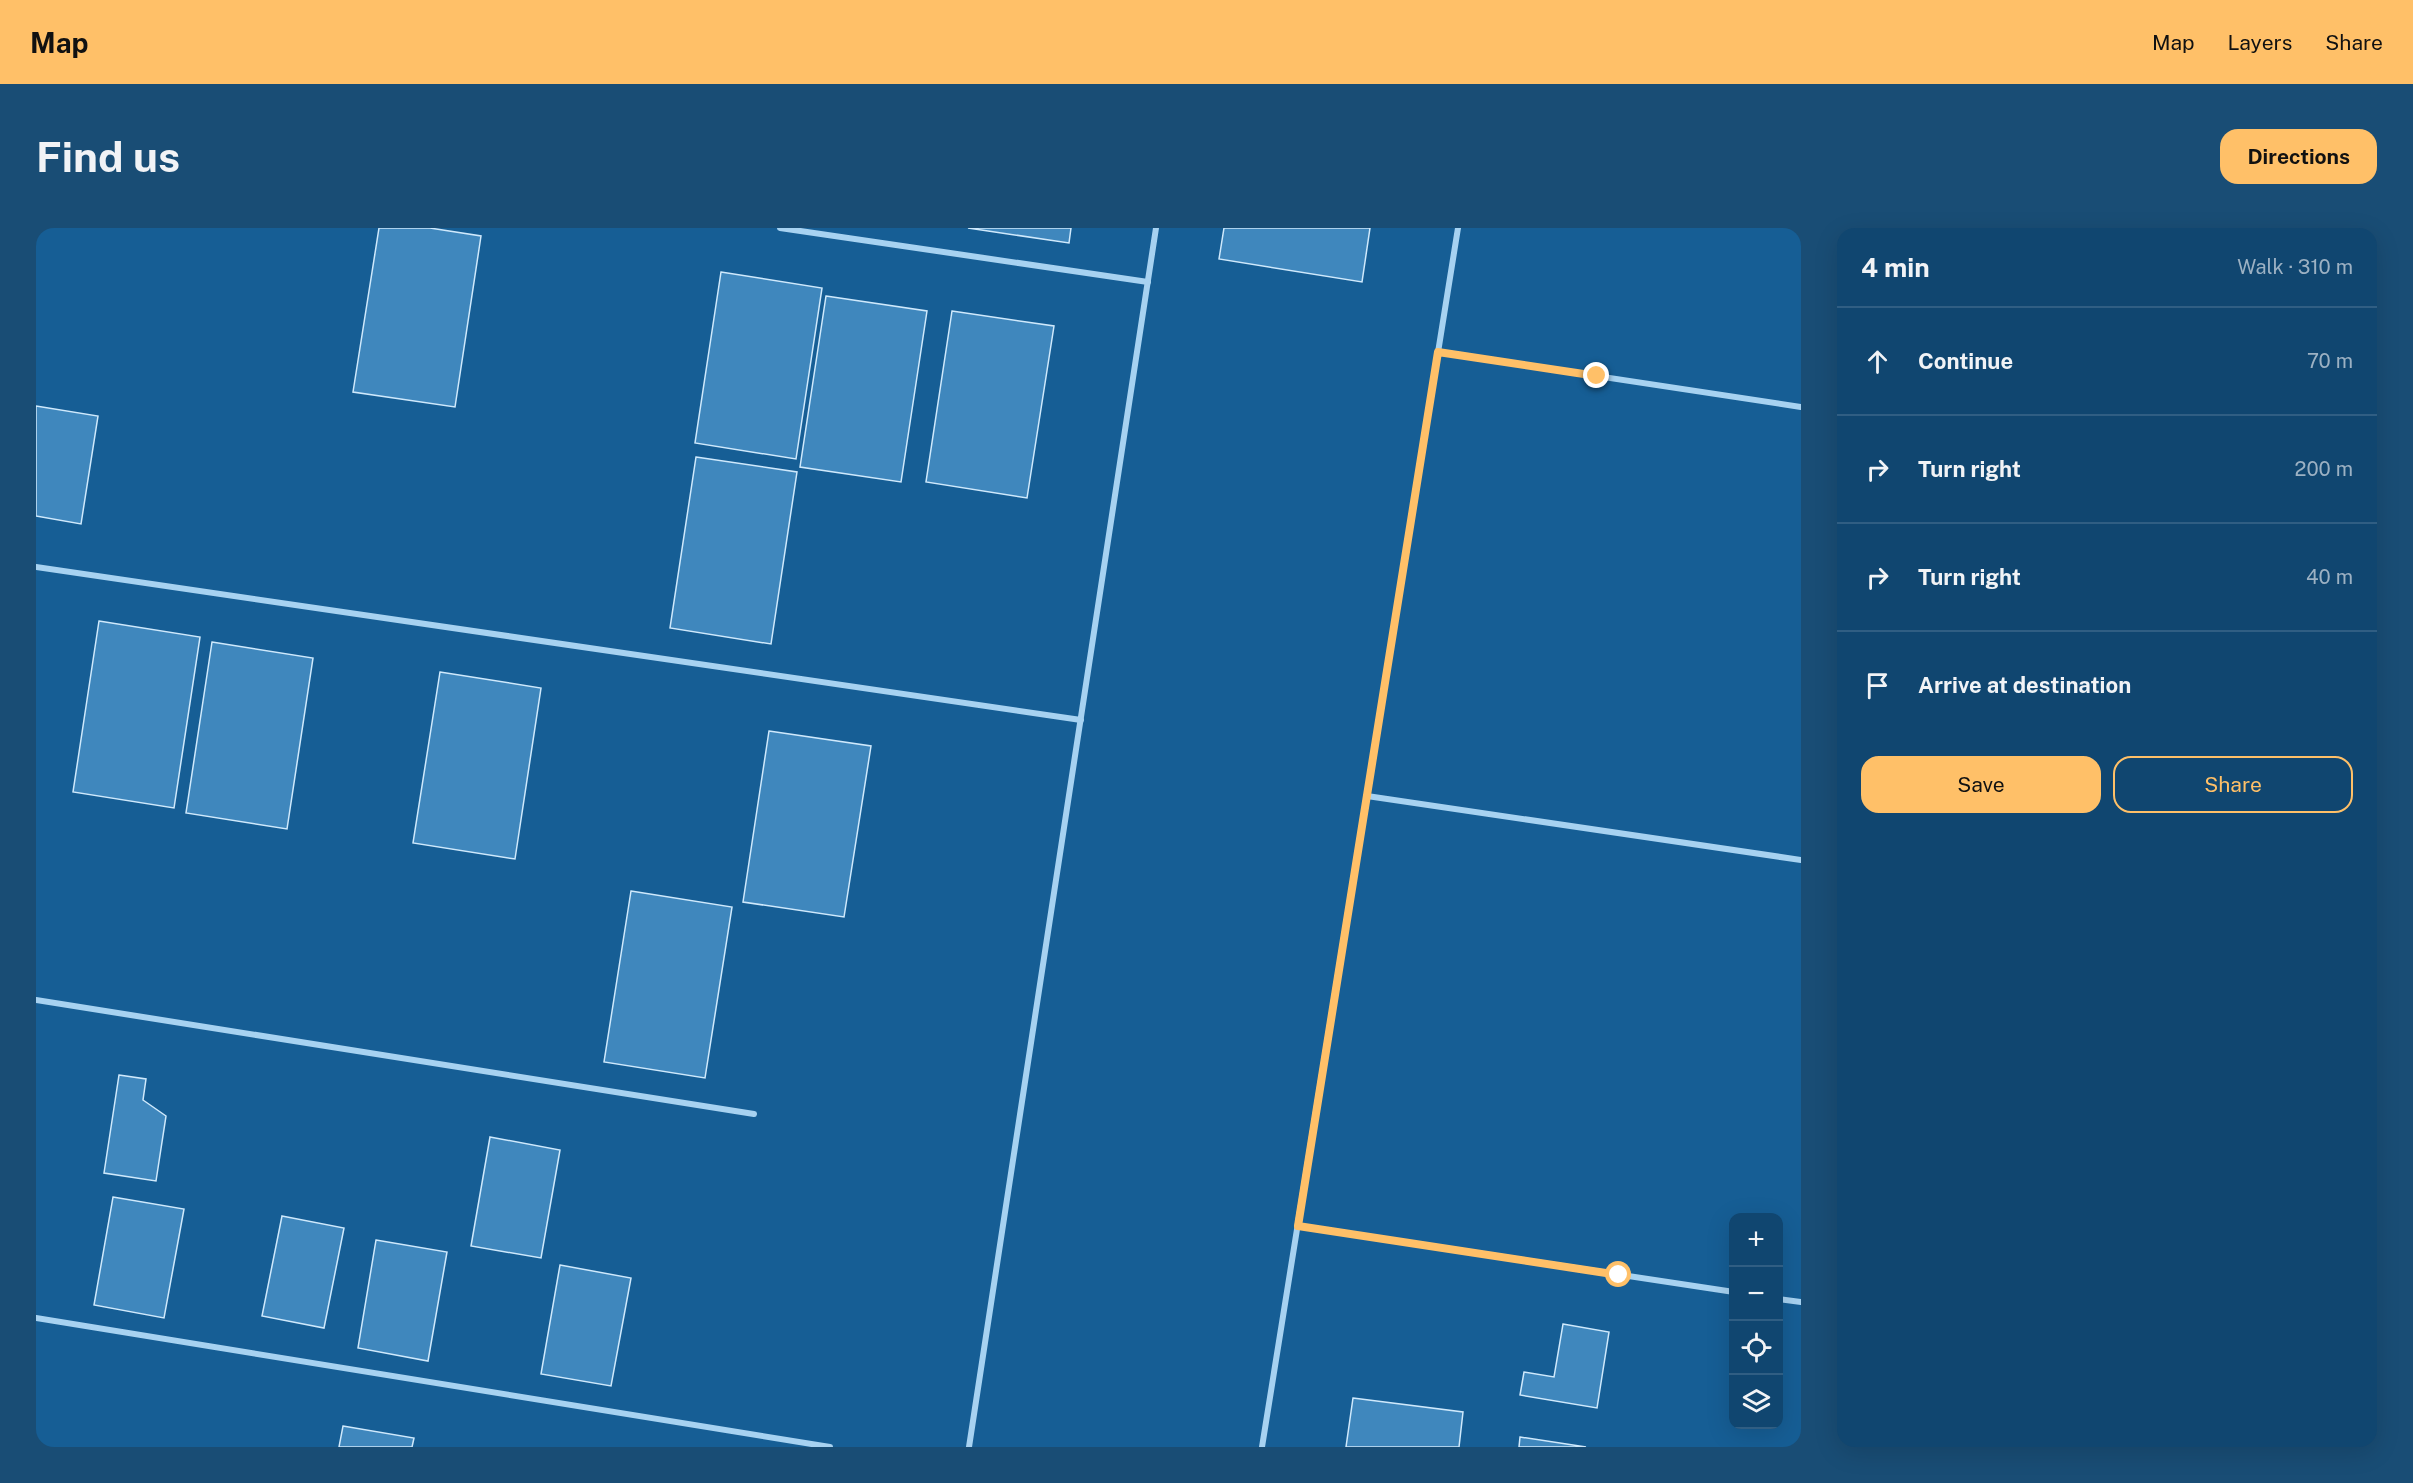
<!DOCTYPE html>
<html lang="en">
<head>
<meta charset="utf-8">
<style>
  body { margin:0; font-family:"Public Sans",sans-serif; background:#194d75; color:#f1f3f6 }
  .controls { position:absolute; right:18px; bottom:18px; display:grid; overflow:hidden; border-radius:12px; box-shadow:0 6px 24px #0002 }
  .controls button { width:54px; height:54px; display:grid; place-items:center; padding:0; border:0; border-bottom:2px solid #305e83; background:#104670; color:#f1f3f6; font:30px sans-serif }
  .stop { position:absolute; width:18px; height:18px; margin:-14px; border:4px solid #ffc068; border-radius:50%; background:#fff }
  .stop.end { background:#ffc068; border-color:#fff; box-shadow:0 2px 6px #0008 }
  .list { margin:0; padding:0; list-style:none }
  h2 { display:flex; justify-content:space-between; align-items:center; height:78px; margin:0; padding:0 24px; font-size:26px }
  h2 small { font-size:20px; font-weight:400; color:#9cb1c3 }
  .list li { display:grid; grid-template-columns:39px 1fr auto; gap:18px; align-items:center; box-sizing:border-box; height:108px; padding:0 24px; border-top:2px solid #305e83 }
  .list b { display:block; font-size:22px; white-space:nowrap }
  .list em { font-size:20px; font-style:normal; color:#9cb1c3 }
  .actions { display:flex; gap:12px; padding:18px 24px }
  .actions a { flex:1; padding:14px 0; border:2px solid #ffc068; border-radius:18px; text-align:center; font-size:21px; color:#ffc068 }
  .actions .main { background:#ffc068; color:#111 }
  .icon { flex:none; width:33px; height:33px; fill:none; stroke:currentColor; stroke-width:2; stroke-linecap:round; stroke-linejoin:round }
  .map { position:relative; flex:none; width:1765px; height:1219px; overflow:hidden; border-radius:18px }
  header { display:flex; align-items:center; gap:36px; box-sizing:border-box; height:84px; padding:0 30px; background:#ffc068; color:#111 }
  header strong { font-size:28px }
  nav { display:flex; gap:33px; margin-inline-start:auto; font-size:21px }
  .intro { display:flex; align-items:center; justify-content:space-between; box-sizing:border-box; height:144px; padding:0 36px }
  h1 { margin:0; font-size:42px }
  .button { padding:15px 27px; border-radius:18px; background:#ffc068; color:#111; font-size:21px; font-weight:700 }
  main { display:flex; gap:36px; padding:0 36px }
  aside { flex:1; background:#104670; border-radius:18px; box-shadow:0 6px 24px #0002 }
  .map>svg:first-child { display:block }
  .building { fill:#3f87bd; stroke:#cfe9fc; stroke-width:1.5 }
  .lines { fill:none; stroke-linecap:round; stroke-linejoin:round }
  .street { stroke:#a7d2f1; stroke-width:6 }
  .route { stroke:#ffc068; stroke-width:8 }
</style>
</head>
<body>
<header>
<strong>Map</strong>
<nav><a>Map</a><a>Layers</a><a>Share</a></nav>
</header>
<div class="intro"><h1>Find us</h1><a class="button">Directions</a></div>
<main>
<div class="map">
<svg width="1765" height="1219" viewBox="0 0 1765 1219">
  <rect width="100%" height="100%" fill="#165e95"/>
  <g class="building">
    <polygon points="343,0 394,0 445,8 419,179 317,164"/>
    <polygon points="932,0 1035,0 1033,15"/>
    <polygon points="1188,0 1334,0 1326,54 1183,31"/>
    <polygon points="685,44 786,60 760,231 659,215"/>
    <polygon points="790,68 891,83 865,254 764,239"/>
    <polygon points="916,83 1018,98 991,270 890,254"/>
    <polygon points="0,178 62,188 45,296 0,288"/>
    <polygon points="660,229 761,244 735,416 634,400"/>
    <polygon points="63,393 164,409 138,580 37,564"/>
    <polygon points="176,414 277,430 251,601 150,585"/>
    <polygon points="404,444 505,460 479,631 377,615"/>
    <polygon points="733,503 835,518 808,689 707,674"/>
    <polygon points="595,663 696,679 669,850 568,834"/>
    <polygon points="83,847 110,851 107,872 130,888 120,953 68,945"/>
    <polygon points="454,909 524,922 505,1030 435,1018"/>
    <polygon points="77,969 148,981 128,1090 58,1077"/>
    <polygon points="246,988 308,1000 288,1100 226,1088"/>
    <polygon points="340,1012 411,1024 392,1133 322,1120"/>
    <polygon points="524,1037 595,1050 575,1158 505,1146"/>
    <polygon points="1527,1096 1573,1104 1561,1180 1484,1167 1488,1144 1518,1149"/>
    <polygon points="1317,1170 1427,1184 1423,1219 1310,1219"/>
    <polygon points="307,1198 378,1210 376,1219 303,1219"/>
    <polygon points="1484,1209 1550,1219 1483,1219"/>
  </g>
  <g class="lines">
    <g class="street">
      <polyline points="744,0 1112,54"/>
      <polyline points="1402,124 1765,179"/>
      <polyline points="0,339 1045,492"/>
      <polyline points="1331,568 1765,632"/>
      <polyline points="0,772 718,886"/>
      <polyline points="1262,998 1698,1064"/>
      <polyline points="1742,1071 1765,1074"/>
      <polyline points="0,1090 794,1219"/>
      <polyline points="933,1219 1120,0"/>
      <polyline points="1226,1219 1422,0"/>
    </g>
  </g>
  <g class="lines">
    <polyline class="route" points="1561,148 1402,124 1262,998 1583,1047"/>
  </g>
</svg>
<div class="controls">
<button>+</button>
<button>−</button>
<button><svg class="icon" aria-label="locate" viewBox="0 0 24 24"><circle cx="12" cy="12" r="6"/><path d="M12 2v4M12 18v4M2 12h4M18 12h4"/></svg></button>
<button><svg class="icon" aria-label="layers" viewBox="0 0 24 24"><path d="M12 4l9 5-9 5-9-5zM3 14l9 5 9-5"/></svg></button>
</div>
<div class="stop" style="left:1583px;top:1047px"></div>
<div class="stop end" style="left:1561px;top:148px"></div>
</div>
<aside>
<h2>4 min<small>Walk · 310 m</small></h2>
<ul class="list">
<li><svg class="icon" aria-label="ahead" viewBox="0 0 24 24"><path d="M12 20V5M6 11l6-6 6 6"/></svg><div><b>Continue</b></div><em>70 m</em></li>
<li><svg class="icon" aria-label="right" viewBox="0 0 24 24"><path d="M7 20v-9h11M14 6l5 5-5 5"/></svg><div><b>Turn right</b></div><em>200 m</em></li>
<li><svg class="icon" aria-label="right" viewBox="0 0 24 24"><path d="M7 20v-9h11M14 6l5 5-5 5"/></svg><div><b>Turn right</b></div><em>40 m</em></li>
<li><svg class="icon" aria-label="arrive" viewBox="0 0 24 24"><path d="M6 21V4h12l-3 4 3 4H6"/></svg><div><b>Arrive at destination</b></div></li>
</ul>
<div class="actions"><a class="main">Save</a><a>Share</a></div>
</aside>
</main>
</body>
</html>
